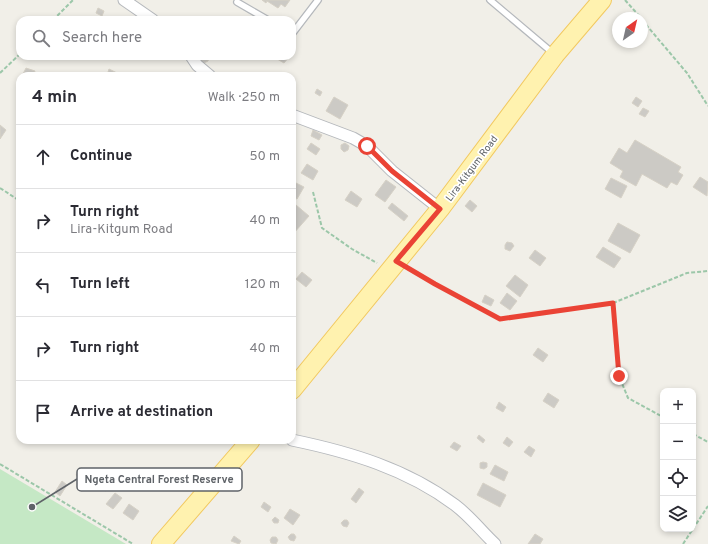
<!DOCTYPE html>
<html lang="en">
<head>
<meta charset="utf-8">
<style>
  body { margin:0; font-family:Overpass,sans-serif; background:#f7f7f7; color:#2b2b33 }
  .controls { position:absolute; right:12px; bottom:12px; display:grid; overflow:hidden; border-radius:8px; box-shadow:0 2px 6px #0003 }
  .controls button { width:36px; height:36px; display:grid; place-items:center; padding:0; border:0; border-bottom:1px solid #e1e1e2; background:#fff; color:#2b2b33; font:20px sans-serif }
  .compass { position:absolute; left:612px; top:12px; width:36px; height:36px; border-radius:50%; background:#fff; box-shadow:0 2px 6px #0003; rotate:34deg }
  .stop { position:absolute; width:12px; height:12px; margin:-9px; border:3px solid #ea4335; border-radius:50%; background:#fff }
  .stop.end { background:#ea4335; border-color:#fff; box-shadow:0 1px 4px #0008 }
  .list { margin:0; padding:0; list-style:none }
  h2 { display:flex; justify-content:space-between; align-items:center; height:52px; margin:0; padding:0 16px; font-size:17px }
  h2 small { font-size:13px; font-weight:400; color:#7c7c81 }
  .list li { display:grid; grid-template-columns:26px 1fr auto; gap:12px; align-items:center; box-sizing:border-box; height:64px; padding:0 16px; border-top:1px solid #e1e1e2 }
  .list b { display:block; font-size:15px; white-space:nowrap }
  .list p { margin:0; font-size:13px; white-space:nowrap; color:#7c7c81 }
  .list em { font-size:13px; font-style:normal; color:#7c7c81 }
  .icon { flex:none; width:22px; height:22px; fill:none; stroke:currentColor; stroke-width:2; stroke-linecap:round; stroke-linejoin:round }
  .map { position:relative; flex:none; width:708px; height:544px; overflow:hidden }
  .search { position:absolute; background:#fff; box-shadow:0 2px 6px #0003; left:16px; top:16px; width:280px; height:44px; display:flex; align-items:center; gap:10px; box-sizing:border-box; padding:0 14px; border-radius:12px; color:#7c7c81; font-size:15px }
  .panel { position:absolute; background:#fff; box-shadow:0 2px 6px #0003; left:16px; top:72px; width:280px; height:372px; border-radius:12px }
  .map>svg:first-child { display:block }
  .green { fill:#c5e8c5 }
  .building { fill:#cccac5; stroke:#d6d1c6 }
  .lines { fill:none; stroke-linecap:round; stroke-linejoin:round }
  .lane-casing { stroke:#b5b8bc; stroke-width:8 }
  .street-casing { stroke:#b5b8bc; stroke-width:13 }
  .primary-casing { stroke:#f2c960; stroke-width:20 }
  .path { stroke:#9cc7a9; stroke-width:2; stroke-dasharray:4 2; stroke-linecap:butt }
  .lane { stroke:#fff; stroke-width:5.5 }
  .street { stroke:#fff; stroke-width:11 }
  .primary { stroke:#fff2af; stroke-width:18 }
  .route { stroke:#ea4335; stroke-width:5 }
  .labels { text-anchor:middle; stroke-width:3.5; stroke-linejoin:round; paint-order:stroke }
  .street-label { font-size:10px; fill:#5f6368; stroke:#fff }
  .leader { fill:none; stroke:#5f6368; stroke-width:1.5 }
  .callout-dot { fill:#5f6368; stroke:#fff; stroke-width:1.5 }
  .callout { fill:#fff; stroke:#5f6368; stroke-width:1.5 }
  .callout-label { font-size:11px; text-anchor:middle; font-weight:bold; fill:#5f6368 }
</style>
</head>
<body>
<div class="map">
<svg width="708" height="544" viewBox="0 0 708 544">
  <rect width="100%" height="100%" fill="#f1efe8"/>
  <polygon class="green" points="0,469 126,544 0,544"/>
  <g class="building">
    <polygon points="262,0 290,0 285,7 281,4 278,8 267,1 266,3"/>
    <polygon points="98,8 104,11 102,16 96,13"/>
    <polygon points="201,56 207,56 209,58 208,61 204,63 201,60"/>
    <polygon points="272,56 288,56 289,57 284,63"/>
    <polygon points="26,68 35,71 34,74 38,76 22,76"/>
    <polygon points="109,69 117,73 116,76 107,75"/>
    <polygon points="317,89 322,92 320,96 315,93"/>
    <polygon points="334,97 348,105 340,119 326,111"/>
    <polygon points="636,97 642,101 638,107 632,103"/>
    <polygon points="643,108 649,111 645,117 639,114"/>
    <polygon points="0,125 6,130 0,139"/>
    <polygon points="313,130 322,135 319,140 311,136"/>
    <polygon points="635,140 681,167 678,172 683,175 677,185 671,182 667,188 642,174 636,186 620,177 623,171 610,163 619,148 627,153"/>
    <polygon points="311,143 320,149 316,155 307,149"/>
    <polygon points="345,143 349,146 348,150 344,152 341,149 341,145"/>
    <polygon points="307,164 318,171 313,180 301,173"/>
    <polygon points="700,177 708,182 707,196 693,187"/>
    <polygon points="611,178 627,186 621,198 605,189"/>
    <polygon points="386,180 396,187 385,202 375,195"/>
    <polygon points="294,182 304,187 297,199 292,197"/>
    <polygon points="351,191 362,199 357,207 345,200"/>
    <polygon points="470,200 477,206 472,212 465,206"/>
    <polygon points="392,203 408,216 404,221 388,208"/>
    <polygon points="296,205 309,216 293,234 292,209"/>
    <polygon points="618,223 640,235 630,253 608,241"/>
    <polygon points="507,242 512,243 514,246 510,251 505,249 505,245"/>
    <polygon points="603,247 621,258 614,268 596,257"/>
    <polygon points="535,250 546,258 540,266 529,258"/>
    <polygon points="302,272 312,280 306,287 296,279"/>
    <polygon points="515,275 528,285 520,297 506,286"/>
    <polygon points="507,293 517,301 510,310 500,303"/>
    <polygon points="485,295 494,300 491,306 482,302"/>
    <polygon points="538,348 548,355 543,362 533,355"/>
    <polygon points="548,393 559,400 554,408 543,401"/>
    <polygon points="499,402 506,407 503,412 496,408"/>
    <polygon points="479,435 485,440 483,443 477,438"/>
    <polygon points="507,437 513,442 509,447 503,443"/>
    <polygon points="454,442 461,446 457,451 450,447"/>
    <polygon points="529,446 535,450 531,457 524,452"/>
    <polygon points="483,462 487,463 487,467 484,469 480,468 480,463"/>
    <polygon points="495,465 508,472 504,481 490,474"/>
    <polygon points="81,468 94,476 89,483 76,475"/>
    <polygon points="62,481 67,485 60,496 55,492"/>
    <polygon points="483,483 506,495 500,507 477,495"/>
    <polygon points="102,484 108,487 106,491 100,489"/>
    <polygon points="359,488 364,492 356,503 351,499"/>
    <polygon points="115,493 122,498 113,509 106,504"/>
    <polygon points="264,502 271,507 268,512 261,507"/>
    <polygon points="129,504 139,511 133,520 123,513"/>
    <polygon points="290,509 300,515 293,525 284,518"/>
    <polygon points="275,517 279,520 278,523 274,523 272,520"/>
    <polygon points="344,520 347,520 349,523 347,527 343,526 341,523"/>
    <polygon points="291,534 294,534 296,537 294,541 290,540 288,537"/>
    <polygon points="535,534 543,539 540,544 528,544"/>
    <polygon points="234,536 241,541 239,544 231,541"/>
    <polygon points="272,537 276,537 278,540 276,544 271,543 270,540"/>
  </g>
  <g class="lines">
    <defs>
      <g id="lane">
        <polyline points="490,0 554,54"/>
        <polyline points="237,2 268,20"/>
        <polyline points="292,34 318,0"/>
      </g>
      <g id="street">
        <polyline points="124,0 153,20"/>
        <polyline points="191,56 197,65 210,76"/>
        <polyline points="292,115 353,138 367,146 392,171 440,209"/>
        <path d="M292,440C350,452 407,469 455,505C471,517 481,531 495,544"/>
      </g>
      <g id="primary">
        <polyline points="292,390 440,209 555,55 602,0"/>
        <polyline points="161,544 251,440"/>
      </g>
    </defs>
    <use href="#lane" class="lane-casing"/>
    <use href="#street" class="street-casing"/>
    <use href="#primary" class="primary-casing"/>
    <g class="path">
      <polyline points="625,0 641,18"/>
      <polyline points="53,20 73,0"/>
      <polyline points="642,20 687,73 708,106"/>
      <polyline points="0,73 20,54"/>
      <polyline points="0,188 20,201"/>
      <polyline points="313,192 322,228 352,249 377,263"/>
      <polyline points="409,269 500,319 613,303 619,376 628,398 663,417"/>
      <polyline points="613,303 687,273 708,271"/>
      <polyline points="693,434 708,442"/>
      <polyline points="0,464 133,544"/>
      <polyline points="683,544 708,506"/>
    </g>
    <use href="#lane" class="lane"/>
    <use href="#street" class="street"/>
    <use href="#primary" class="primary"/>
  </g>
  <g class="lines">
    <polyline class="route" points="367,146 392,171 440,209 396,261 435,284 500,319 613,303 619,376"/>
  </g>
  <g class="labels">
    <g class="street-label">
      <text transform="translate(471 168) rotate(-53)" y="4">Lira-Kitgum Road</text>
    </g>
  </g>
  <path class="leader" d="M32 507L77 479"/>
  <circle class="callout-dot" cx="32" cy="507" r="4"/>
  <rect class="callout" x="77" y="468" width="165" height="23" rx="4"/>
  <g class="callout-label">
    <text x="159" y="483">Ngeta Central Forest Reserve</text>
  </g>
</svg>
<div class="controls">
<button>+</button>
<button>−</button>
<button><svg class="icon" aria-label="locate" viewBox="0 0 24 24"><circle cx="12" cy="12" r="6"/><path d="M12 2v4M12 18v4M2 12h4M18 12h4"/></svg></button>
<button><svg class="icon" aria-label="layers" viewBox="0 0 24 24"><path d="M12 4l9 5-9 5-9-5zM3 14l9 5 9-5"/></svg></button>
</div>
<svg class="compass" viewBox="-18 -18 36 36"><path d="M0-13l5 13h-10z" fill="#e53935"/><path d="M0 13l5-13h-10z" fill="#7c7c81"/></svg>
<div class="stop" style="left:367px;top:146px"></div>
<div class="stop end" style="left:619px;top:376px"></div>
<div class="search"><svg class="icon" aria-label="search" viewBox="0 0 24 24"><circle cx="10" cy="10" r="6"/><path d="M15 15l6 6"/></svg>Search here</div>
<section class="panel">
<h2>4 min<small>Walk · 250 m</small></h2>
<ul class="list">
<li><svg class="icon" aria-label="ahead" viewBox="0 0 24 24"><path d="M12 20V5M6 11l6-6 6 6"/></svg><div><b>Continue</b></div><em>50 m</em></li>
<li><svg class="icon" aria-label="right" viewBox="0 0 24 24"><path d="M7 20v-9h11M14 6l5 5-5 5"/></svg><div><b>Turn right</b><p>Lira-Kitgum Road</p></div><em>40 m</em></li>
<li><svg class="icon" aria-label="left" viewBox="0 0 24 24"><path d="M17 20v-9H6M10 6l-5 5 5 5"/></svg><div><b>Turn left</b></div><em>120 m</em></li>
<li><svg class="icon" aria-label="right" viewBox="0 0 24 24"><path d="M7 20v-9h11M14 6l5 5-5 5"/></svg><div><b>Turn right</b></div><em>40 m</em></li>
<li><svg class="icon" aria-label="arrive" viewBox="0 0 24 24"><path d="M6 21V4h12l-3 4 3 4H6"/></svg><div><b>Arrive at destination</b></div></li>
</ul>
</section>
</div>
</body>
</html>
